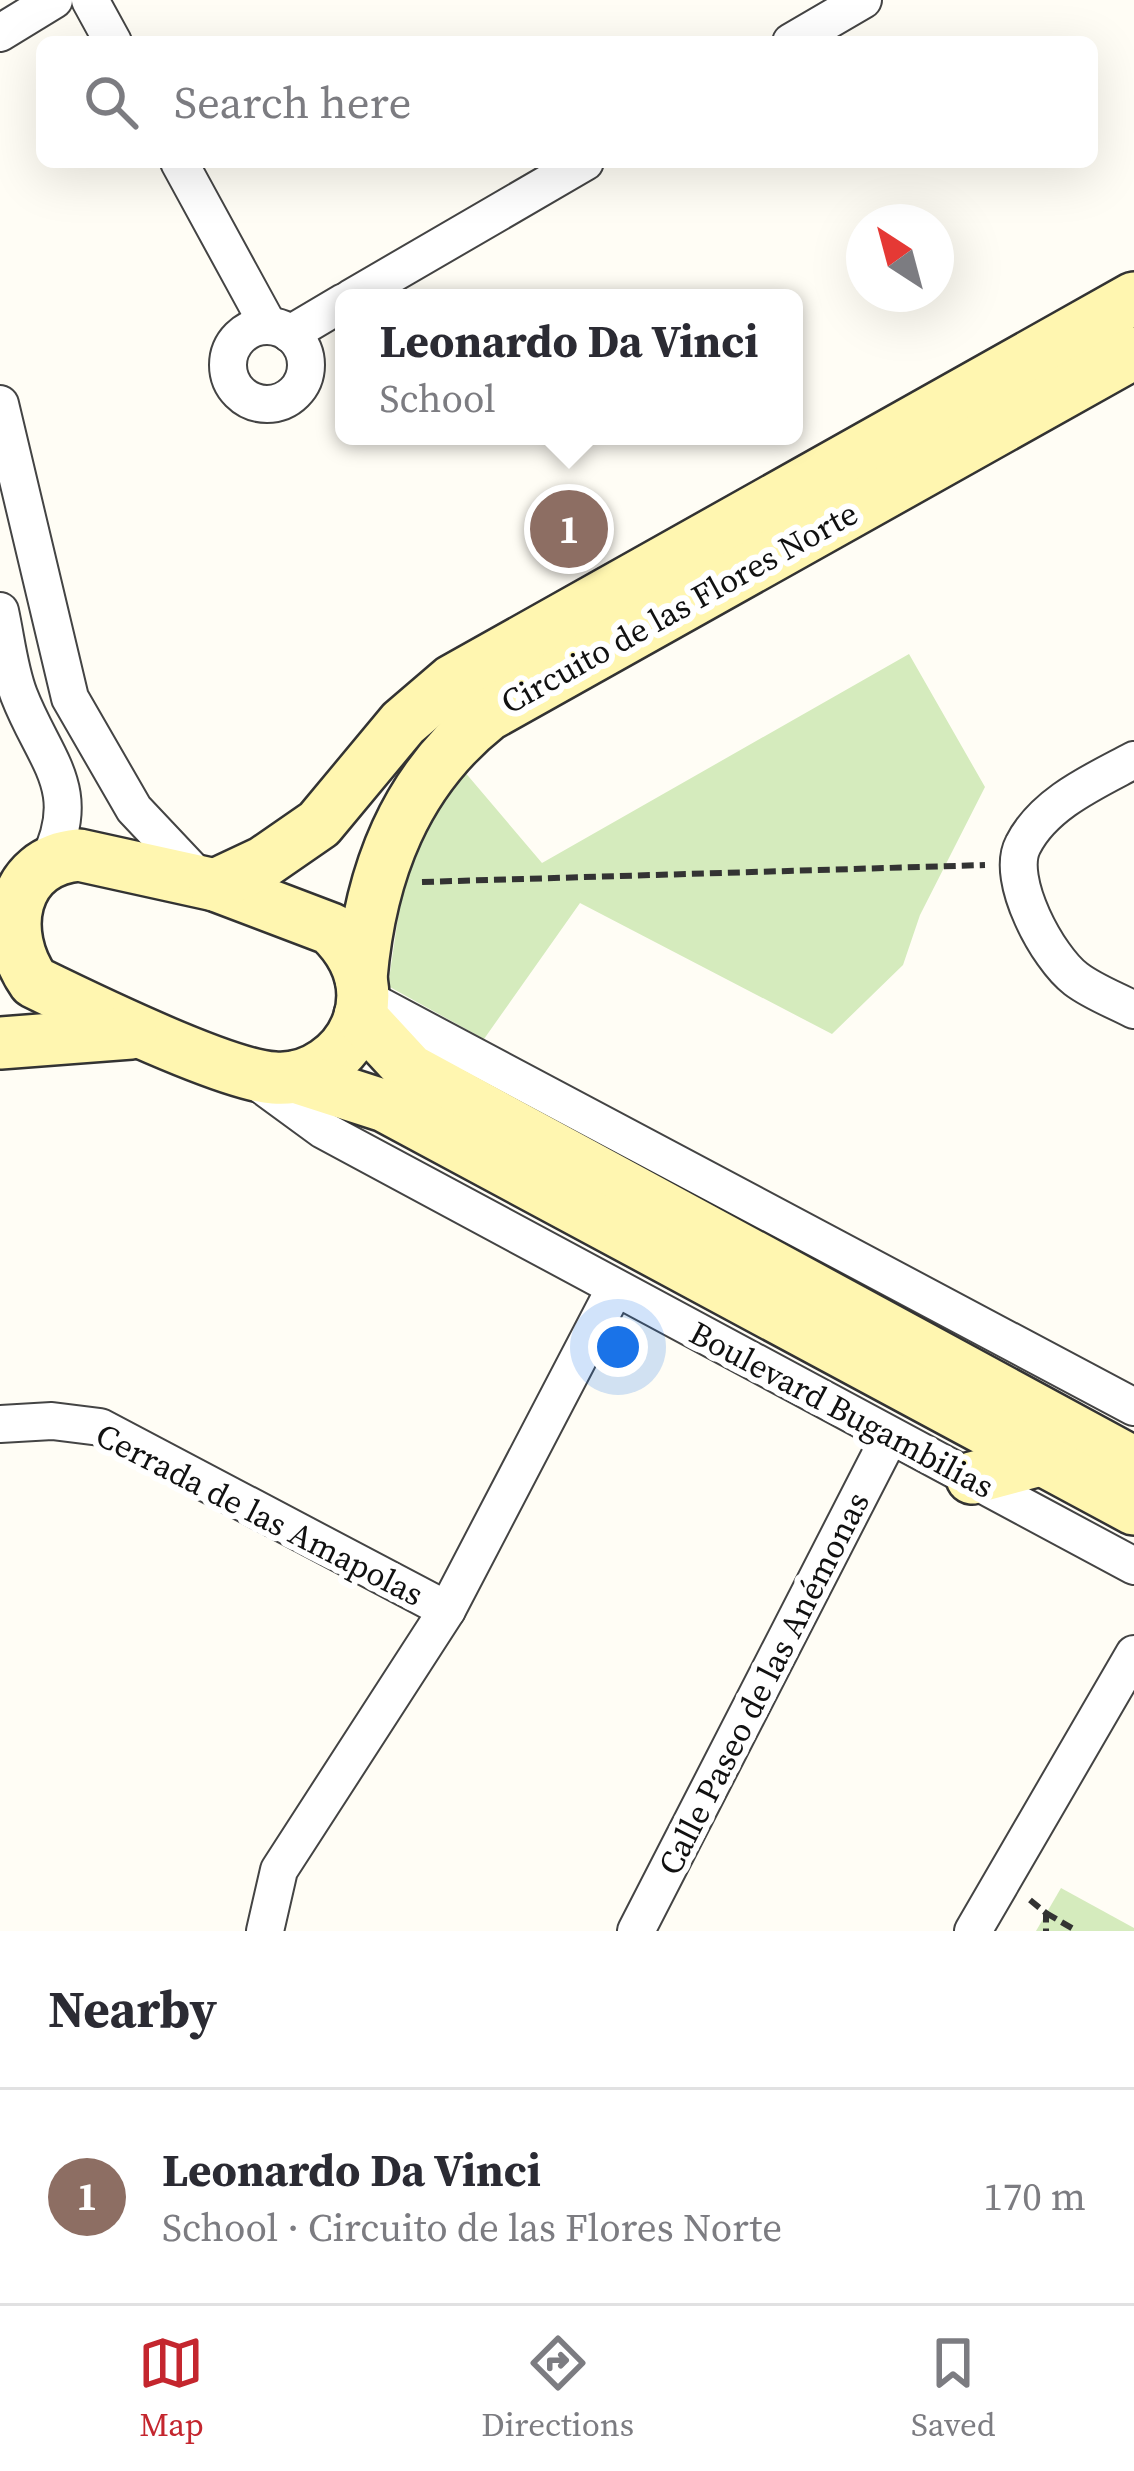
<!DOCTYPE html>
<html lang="en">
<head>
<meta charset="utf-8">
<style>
  body { margin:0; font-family:"Source Serif 4",serif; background:#f2f2f3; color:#2b2b33 }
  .compass { position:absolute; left:846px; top:204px; width:108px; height:108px; border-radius:50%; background:#fff; box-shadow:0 12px 48px #0002; rotate:324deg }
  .you { position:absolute; left:618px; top:1347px; width:42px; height:42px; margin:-30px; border:9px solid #fff; border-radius:50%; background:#1a73e8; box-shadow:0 0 0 18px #1a73e833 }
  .badge { display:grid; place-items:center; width:78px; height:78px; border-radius:50%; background:#c4262e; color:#fff; font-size:39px; font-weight:700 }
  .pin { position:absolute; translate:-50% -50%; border:6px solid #fff; box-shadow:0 3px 12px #0006 }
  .popup { position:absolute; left:335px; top:289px; width:468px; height:156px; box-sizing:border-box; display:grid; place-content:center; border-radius:18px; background:#fff; filter:drop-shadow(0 3px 9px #0005); font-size:39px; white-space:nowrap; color:#7c7c81 }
  .popup b { font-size:45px; color:#2b2b33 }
  .popup::after { content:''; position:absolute; left:50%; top:100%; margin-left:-24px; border:24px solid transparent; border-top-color:#fff }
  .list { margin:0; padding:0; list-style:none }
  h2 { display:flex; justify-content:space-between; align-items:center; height:156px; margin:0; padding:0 48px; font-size:51px }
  h2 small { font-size:39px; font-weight:400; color:#7c7c81 }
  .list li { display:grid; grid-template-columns:78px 1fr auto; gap:36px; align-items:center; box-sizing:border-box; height:216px; padding:0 48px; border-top:3px solid #e1e1e2 }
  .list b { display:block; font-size:45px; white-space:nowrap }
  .list p { margin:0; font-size:39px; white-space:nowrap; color:#7c7c81 }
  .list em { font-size:39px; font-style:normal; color:#7c7c81 }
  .icon { flex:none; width:66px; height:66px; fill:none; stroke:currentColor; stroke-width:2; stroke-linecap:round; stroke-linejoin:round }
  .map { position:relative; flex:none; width:1134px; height:1931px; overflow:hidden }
  .search { position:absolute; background:#fff; box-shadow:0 12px 48px #0002; left:36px; right:36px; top:36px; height:132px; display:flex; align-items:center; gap:30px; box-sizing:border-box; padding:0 42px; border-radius:18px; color:#7c7c81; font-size:45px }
  .sheet { height:372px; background:#fff }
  nav { display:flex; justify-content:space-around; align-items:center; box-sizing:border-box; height:168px; border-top:3px solid #e1e1e2; background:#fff; font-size:33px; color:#7c7c81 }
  nav a { display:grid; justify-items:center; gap:6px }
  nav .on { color:#c4262e }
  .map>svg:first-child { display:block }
  .green { fill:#d5ebbd }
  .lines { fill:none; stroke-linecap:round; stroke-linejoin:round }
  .street-casing { stroke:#444; stroke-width:40 }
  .secondary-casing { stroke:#333; stroke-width:56 }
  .path { stroke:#333; stroke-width:6; stroke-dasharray:12 6; stroke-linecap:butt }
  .street { stroke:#fff; stroke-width:36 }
  .secondary { stroke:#fff6b0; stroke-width:51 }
  .labels { text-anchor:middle; stroke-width:12; stroke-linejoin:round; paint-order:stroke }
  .street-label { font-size:33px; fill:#111; stroke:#fff }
</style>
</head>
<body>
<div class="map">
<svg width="1134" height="1931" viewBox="0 0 1134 1931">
  <rect width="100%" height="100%" fill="#fffdf5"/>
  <g class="green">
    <polygon points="909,654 985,787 920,915 903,965 832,1034 580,903 484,1039 388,986 406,863 458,764 542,863"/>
    <polygon points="1061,1888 1134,1928 1134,1931 1036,1931"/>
  </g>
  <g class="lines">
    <defs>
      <g id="street">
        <polyline points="90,0 113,42"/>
        <polyline points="0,33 54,0"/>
        <polyline points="791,42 863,0"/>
        <polyline points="179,162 268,325"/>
        <polyline points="351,298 585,162"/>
        <circle cx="267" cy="365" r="39"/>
        <polyline points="290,334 344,302"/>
        <polyline points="0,404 70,698 134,809 200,879"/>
        <path d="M0,611C6,638 9,669 19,695C44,760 85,789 48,862"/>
        <path d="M1134,760C1095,781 1044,803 1023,845C1005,879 1048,958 1076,979C1093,992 1115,1000 1134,1010"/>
        <polyline points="363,997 1134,1407"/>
        <polyline points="244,1072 323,1130 1134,1566"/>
        <polyline points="0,1424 52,1421 100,1427 447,1610"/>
        <polyline points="265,1931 279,1870 447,1610 614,1290"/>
        <polyline points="636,1931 890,1436"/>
        <polyline points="973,1931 1134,1654"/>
      </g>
      <g id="secondary">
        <path d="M79,855L215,885L331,929C356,953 370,985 359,1020C347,1056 311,1081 274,1078C225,1075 83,1006 34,982C0,934 10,861 79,855Z"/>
        <polyline points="215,885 264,862 319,824 403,723 452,681 1134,298"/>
        <path d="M361,978C370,873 405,781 488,715L1134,353"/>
        <polyline points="360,1016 410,1070 1134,1463"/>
        <polyline points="0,1043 131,1033"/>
        <polyline points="295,1077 385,1106 1134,1509"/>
        <polyline points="972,1478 1036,1461"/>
      </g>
    </defs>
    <use href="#street" class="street-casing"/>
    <use href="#secondary" class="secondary-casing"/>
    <g class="path">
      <polyline points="422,882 985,865"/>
      <polyline points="1030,1900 1046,1913 1046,1931"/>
      <polyline points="1046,1913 1077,1931"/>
    </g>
    <use href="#street" class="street"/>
    <use href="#secondary" class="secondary"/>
  </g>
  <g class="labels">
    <g class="street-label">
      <text transform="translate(679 607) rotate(-29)" y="12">Circuito de las Flores Norte</text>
      <text transform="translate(842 1409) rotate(28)" y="12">Boulevard Bugambilias</text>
      <text transform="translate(260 1514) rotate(27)" y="12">Cerrada de las Amapolas</text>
      <text transform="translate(763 1683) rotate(-63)" y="12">Calle Paseo de las Anémonas</text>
    </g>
  </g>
</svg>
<svg class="compass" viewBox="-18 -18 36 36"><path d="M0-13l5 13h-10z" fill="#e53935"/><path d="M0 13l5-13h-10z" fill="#7c7c81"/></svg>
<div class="you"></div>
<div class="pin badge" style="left:569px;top:529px;background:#8d6e63">1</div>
<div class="popup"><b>Leonardo Da Vinci</b>School</div>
<div class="search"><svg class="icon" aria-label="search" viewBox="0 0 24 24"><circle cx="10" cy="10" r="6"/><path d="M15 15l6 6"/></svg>Search here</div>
</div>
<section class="sheet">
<h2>Nearby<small></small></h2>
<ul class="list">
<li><span class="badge" style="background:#8d6e63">1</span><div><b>Leonardo Da Vinci</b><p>School · Circuito de las Flores Norte</p></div><em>170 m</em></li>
</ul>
</section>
<nav>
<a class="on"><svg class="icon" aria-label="map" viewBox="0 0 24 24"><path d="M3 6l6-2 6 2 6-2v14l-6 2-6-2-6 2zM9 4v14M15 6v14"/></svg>Map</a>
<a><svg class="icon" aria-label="directions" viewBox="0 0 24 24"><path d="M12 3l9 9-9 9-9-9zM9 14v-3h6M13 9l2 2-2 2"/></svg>Directions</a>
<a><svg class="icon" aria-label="saved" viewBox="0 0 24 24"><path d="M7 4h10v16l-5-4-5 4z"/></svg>Saved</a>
</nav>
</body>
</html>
